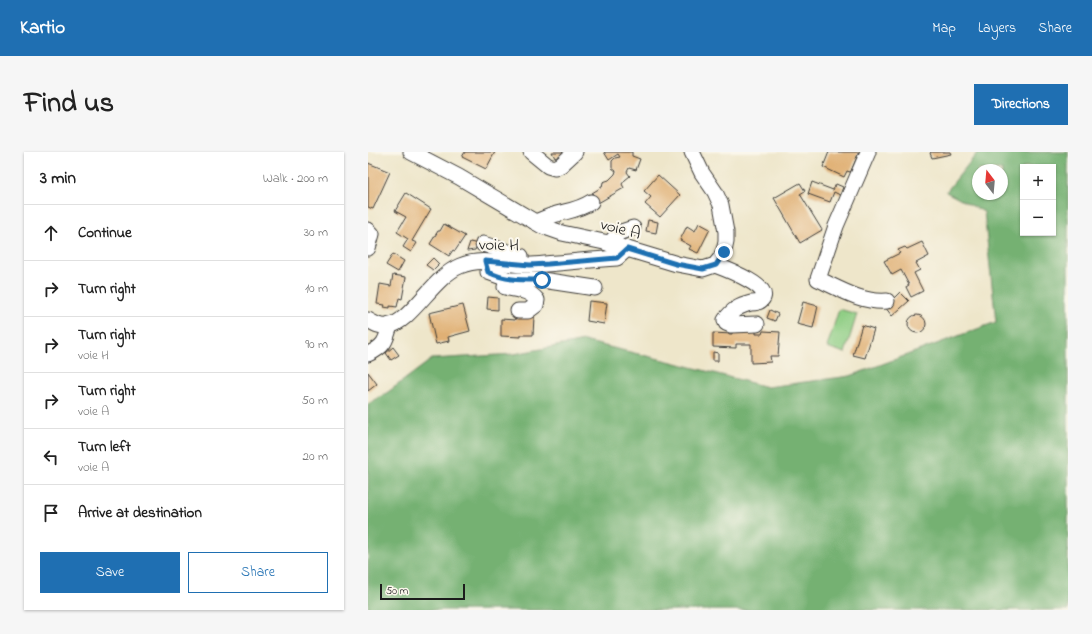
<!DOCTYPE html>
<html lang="en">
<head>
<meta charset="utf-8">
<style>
  body { margin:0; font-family:"Indie Flower",sans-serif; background:#f6f6f6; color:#222 }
  .controls { position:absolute; right:12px; top:12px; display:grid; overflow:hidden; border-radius:0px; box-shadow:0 1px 3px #0004 }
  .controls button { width:36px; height:36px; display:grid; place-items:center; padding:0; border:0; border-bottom:1px solid #e0e0e0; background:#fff; color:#222; font:20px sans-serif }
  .compass { position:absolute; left:604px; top:12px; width:36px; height:36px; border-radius:50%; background:#fff; box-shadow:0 1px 3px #0004; rotate:344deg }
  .scale { position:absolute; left:12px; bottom:10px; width:85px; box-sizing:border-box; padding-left:4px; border:2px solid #1c1c1c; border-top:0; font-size:11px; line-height:14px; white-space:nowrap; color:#1c1c1c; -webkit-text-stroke:3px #fbf7ec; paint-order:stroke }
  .stop { position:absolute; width:12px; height:12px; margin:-9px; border:3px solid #1f6fb2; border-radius:50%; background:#fff }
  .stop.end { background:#1f6fb2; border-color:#fff; box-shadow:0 1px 4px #0008 }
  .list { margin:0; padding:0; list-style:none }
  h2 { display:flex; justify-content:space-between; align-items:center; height:52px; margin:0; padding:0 16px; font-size:17px }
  h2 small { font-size:13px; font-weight:400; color:#767676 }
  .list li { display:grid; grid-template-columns:26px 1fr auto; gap:12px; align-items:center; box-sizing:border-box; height:56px; padding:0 16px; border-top:1px solid #e0e0e0 }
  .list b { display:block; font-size:15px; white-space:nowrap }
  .list p { margin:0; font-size:13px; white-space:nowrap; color:#767676 }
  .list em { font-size:13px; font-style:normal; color:#767676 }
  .actions { display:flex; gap:8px; padding:12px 16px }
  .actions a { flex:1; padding:9px 0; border:1px solid #1f6fb2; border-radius:0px; text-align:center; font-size:14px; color:#1f6fb2 }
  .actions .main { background:#1f6fb2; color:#fff }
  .icon { flex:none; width:22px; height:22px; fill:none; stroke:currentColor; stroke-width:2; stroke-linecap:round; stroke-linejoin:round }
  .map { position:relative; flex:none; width:700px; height:458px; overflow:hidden; border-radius:0px }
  header { display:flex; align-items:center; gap:24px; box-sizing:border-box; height:56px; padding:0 20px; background:#1f6fb2; color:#fff }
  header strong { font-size:19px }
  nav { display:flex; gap:22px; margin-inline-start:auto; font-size:14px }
  .intro { display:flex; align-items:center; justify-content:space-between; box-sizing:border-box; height:96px; padding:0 24px }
  h1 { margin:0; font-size:28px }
  .button { padding:10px 18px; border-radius:0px; background:#1f6fb2; color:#fff; font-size:14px; font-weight:700 }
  main { display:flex; gap:24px; padding:0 24px }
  aside { flex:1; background:#fff; border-radius:0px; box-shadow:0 1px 3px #0004 }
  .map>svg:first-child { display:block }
  .green { fill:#90ce85; stroke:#567550 }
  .forest { fill:#74b172; stroke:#486647; fill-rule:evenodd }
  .building { fill:#e0b075 }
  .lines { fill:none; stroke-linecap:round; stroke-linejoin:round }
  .minor-casing { stroke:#3c3a36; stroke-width:17 }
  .minor { stroke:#fff; stroke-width:15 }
  .route { stroke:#1f6fb2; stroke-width:5 }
  .labels { text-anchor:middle; stroke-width:4; stroke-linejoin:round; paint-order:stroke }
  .street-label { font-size:17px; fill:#1c1c1c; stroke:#fbf7ec }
</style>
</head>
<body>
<header>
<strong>Kartio</strong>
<nav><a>Map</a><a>Layers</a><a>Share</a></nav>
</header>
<div class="intro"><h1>Find us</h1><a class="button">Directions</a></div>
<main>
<aside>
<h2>3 min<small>Walk · 200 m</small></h2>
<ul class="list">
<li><svg class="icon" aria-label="ahead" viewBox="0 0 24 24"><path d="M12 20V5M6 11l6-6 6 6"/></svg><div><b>Continue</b></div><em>30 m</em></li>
<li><svg class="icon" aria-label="right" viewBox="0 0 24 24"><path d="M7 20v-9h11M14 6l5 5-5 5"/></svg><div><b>Turn right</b></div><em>10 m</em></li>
<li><svg class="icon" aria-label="right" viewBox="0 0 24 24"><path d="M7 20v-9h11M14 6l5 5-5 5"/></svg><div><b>Turn right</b><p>voie H</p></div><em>90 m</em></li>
<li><svg class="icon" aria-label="right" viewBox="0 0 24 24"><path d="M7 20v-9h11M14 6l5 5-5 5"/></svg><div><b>Turn right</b><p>voie A</p></div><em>50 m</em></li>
<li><svg class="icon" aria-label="left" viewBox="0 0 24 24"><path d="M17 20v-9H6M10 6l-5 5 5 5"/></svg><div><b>Turn left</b><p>voie A</p></div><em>20 m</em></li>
<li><svg class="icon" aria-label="arrive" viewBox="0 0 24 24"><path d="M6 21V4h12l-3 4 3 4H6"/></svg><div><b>Arrive at destination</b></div></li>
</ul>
<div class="actions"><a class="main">Save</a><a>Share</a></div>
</aside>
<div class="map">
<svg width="700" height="458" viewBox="0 0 700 458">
  <rect width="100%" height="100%" fill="#fbf7ec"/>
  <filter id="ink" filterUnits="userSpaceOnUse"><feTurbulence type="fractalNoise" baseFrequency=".025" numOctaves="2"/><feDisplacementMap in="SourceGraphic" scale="8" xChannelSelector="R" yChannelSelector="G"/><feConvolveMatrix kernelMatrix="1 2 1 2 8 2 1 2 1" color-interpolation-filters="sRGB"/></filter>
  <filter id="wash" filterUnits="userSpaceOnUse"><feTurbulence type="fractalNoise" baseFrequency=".012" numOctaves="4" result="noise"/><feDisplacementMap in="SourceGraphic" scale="16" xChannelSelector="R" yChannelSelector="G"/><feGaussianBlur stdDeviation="0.9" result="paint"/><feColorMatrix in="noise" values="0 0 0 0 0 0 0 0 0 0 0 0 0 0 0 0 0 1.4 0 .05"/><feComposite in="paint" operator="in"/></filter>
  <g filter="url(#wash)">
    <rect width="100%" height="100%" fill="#eee6ca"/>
    <polygon class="green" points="471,157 489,162 477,201 459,195"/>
    <path class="forest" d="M610,0H700V458H0V252L20,240L64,207L146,202L216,189L304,210L399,235L482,224L628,170L616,60L578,40ZM655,15H685V81H655ZM610,18H634V42H610Z"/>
    <g id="blocks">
      <g class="building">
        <polygon points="97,0 127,0 118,17 94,5"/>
        <polygon points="184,0 199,0 187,6"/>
        <polygon points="236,0 264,0 264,4 272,7 268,18 261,16 259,20 262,24 257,28 254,32 256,36 230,51 224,41 234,35 235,30 241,28 247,22 248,19 244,16 244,9 247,6 252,5 250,2 241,8"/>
        <polygon points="461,0 491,0 483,19 482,20 479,19 476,25 455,15"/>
        <polygon points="563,0 582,0 583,2 564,6 562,1"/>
        <polygon points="0,11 22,20 5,57 0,55"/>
        <polygon points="290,23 312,43 292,65 277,52 283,45 276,39"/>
        <polygon points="444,30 465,38 468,32 475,35 472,43 466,40 462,50 440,42"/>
        <polygon points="432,31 437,39 432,42 454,78 432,91 406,46"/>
        <polygon points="38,41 63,57 44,89 49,91 43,100 35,95 40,87 29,80 38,65 27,59"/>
        <polygon points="280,68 290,70 288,81 278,79"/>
        <polygon points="331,71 342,77 330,101 321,97 323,94 312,88 319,74 327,79"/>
        <polygon points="76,72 97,84 87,99 85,98 81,104 62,92 70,79 72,79"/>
        <polygon points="102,90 110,92 107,98 99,99"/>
        <polygon points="554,90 561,104 548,111 552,118 546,121 555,139 543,145 538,135 541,133 533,118 524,123 516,109 532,101 530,98 537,95 539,97"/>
        <polygon points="25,102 36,109 30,120 18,113"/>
        <polygon points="65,106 71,112 65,118 58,113"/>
        <polygon points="25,123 38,125 34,147 31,146 29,155 22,154 22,156 16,155 17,153 9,152 12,132 23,134"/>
        <polygon points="532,140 541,149 524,164 517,155"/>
        <polygon points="120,145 130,146 130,158 119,157"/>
        <polygon points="221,149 239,151 236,172 219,169"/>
        <polygon points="435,150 450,154 445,176 429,172"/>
        <polygon points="95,153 102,179 80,185 81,189 68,192 61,161"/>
        <polygon points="402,158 410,162 407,169 399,166"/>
        <polygon points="147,162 153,164 166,164 165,183 153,183 153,185 133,184 133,167 147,168"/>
        <circle cx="549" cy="172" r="9"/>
        <polygon points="494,173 506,177 497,206 485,203"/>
        <polygon points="365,176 388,176 388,182 394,182 395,179 412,180 410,204 402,204 403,210 383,211 383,192 368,192 368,196 345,195 345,181 364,182"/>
        <polygon points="25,195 31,203 23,208 18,201"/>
        <polygon points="345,200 350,201 350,209 345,209"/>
        <polygon points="0,220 9,232 0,239"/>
      </g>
    </g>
  </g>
  <g filter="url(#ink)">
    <use href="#blocks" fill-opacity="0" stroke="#3c3a36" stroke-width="1"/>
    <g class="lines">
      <defs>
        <g id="minor">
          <polyline points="43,0 91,25 174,74 194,81 236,90 309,112 335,117 347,113 352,107 356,99 358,90 358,80 353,53 347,40 334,21 324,0"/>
          <polyline points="163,0 180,14 187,16 193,13 207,0"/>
          <path d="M500,0L468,74L450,127C472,137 494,151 519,149"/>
          <path d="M167,70C173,68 179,65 186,63C198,59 211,58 223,50"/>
          <polyline points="0,78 4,82 0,96"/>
          <polyline points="115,92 153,104"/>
          <polyline points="242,92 250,81 265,76"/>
          <path d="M347,113C355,116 410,136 392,149C390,151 386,151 383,151C371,154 364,158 357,168L358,171L363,173L389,172"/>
          <polyline points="120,120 142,128 174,128 227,136"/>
          <path d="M137,135C149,139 159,136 169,148L168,153L160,159H150"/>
          <path d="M0,168C7,172 12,175 20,174C43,170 65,125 92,114C116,104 139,114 164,113C192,111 221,108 249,106L259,97"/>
          <path d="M0,202C16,195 18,189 22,173"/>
        </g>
      </defs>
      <use href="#minor" class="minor-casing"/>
      <use href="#minor" class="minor"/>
    </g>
  </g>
  <g class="lines" filter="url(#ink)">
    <path class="route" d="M174,128C154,128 139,129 120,120L117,109L162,113L180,112L249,106L259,97L308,112L335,117L348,113L352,107L356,100"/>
  </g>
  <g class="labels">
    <g class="street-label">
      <text transform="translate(253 76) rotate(15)" y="6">voie A</text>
      <text transform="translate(131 92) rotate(2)" y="6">voie H</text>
    </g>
  </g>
</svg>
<div class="controls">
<button>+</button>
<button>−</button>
</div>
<svg class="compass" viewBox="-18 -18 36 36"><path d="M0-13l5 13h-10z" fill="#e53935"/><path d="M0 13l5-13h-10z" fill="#767676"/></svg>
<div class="scale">50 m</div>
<div class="stop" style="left:174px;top:128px"></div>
<div class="stop end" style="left:356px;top:100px"></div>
</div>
</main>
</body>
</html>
